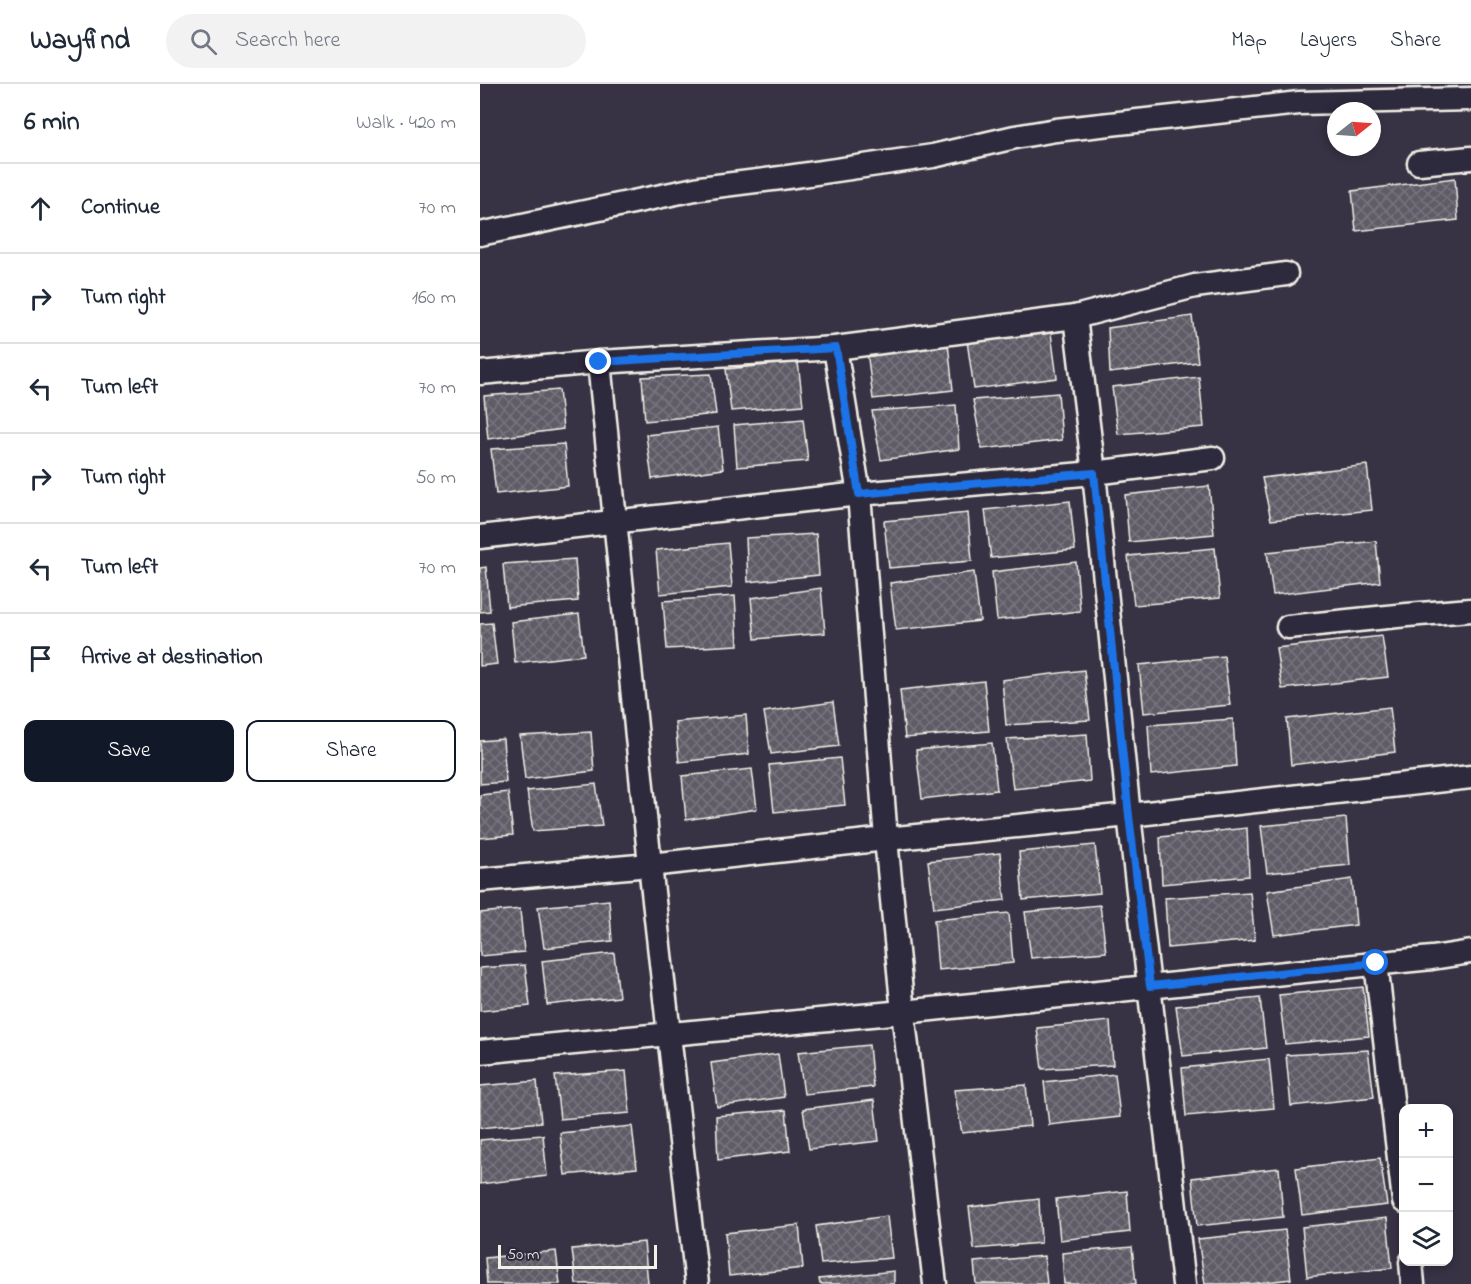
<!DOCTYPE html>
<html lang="en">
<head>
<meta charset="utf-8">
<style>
  body { margin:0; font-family:"Indie Flower",sans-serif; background:#f2f2f3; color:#1f2937 }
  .controls { position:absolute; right:18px; bottom:18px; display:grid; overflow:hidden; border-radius:12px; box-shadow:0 3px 9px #0003 }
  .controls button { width:54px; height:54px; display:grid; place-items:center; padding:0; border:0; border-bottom:2px solid #e0e1e3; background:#fff; color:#1f2937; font:30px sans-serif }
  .compass { position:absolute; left:847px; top:18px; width:54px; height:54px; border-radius:50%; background:#fff; box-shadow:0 3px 9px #0003; rotate:73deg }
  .scale { position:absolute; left:18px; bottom:15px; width:159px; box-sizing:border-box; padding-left:6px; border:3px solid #f4f1e8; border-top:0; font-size:16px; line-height:21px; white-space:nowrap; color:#f4f1e8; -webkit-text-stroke:4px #2f2a3d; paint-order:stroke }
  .stop { position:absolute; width:18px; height:18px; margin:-14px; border:4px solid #1a73e8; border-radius:50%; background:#fff }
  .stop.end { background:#1a73e8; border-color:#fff; box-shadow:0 2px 6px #0008 }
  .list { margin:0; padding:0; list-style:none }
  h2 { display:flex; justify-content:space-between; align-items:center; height:78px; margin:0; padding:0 24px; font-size:26px }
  h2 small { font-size:20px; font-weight:400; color:#747a83 }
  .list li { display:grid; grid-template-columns:39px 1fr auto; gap:18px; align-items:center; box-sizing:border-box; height:90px; padding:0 24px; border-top:2px solid #e0e1e3 }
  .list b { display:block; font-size:22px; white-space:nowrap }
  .list em { font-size:20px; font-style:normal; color:#747a83 }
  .actions { display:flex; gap:12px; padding:18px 24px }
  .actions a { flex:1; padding:14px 0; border:2px solid #111827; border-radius:12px; text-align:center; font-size:21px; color:#111827 }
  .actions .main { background:#111827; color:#fff }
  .icon { flex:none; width:33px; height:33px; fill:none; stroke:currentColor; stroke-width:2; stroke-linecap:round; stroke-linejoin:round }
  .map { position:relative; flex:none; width:991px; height:1200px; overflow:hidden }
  header { display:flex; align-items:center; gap:36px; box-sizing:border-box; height:84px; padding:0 30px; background:#fff; border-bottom:2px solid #e0e1e3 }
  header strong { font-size:28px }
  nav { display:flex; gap:33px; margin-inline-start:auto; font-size:21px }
  .search { width:420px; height:54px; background:#f2f2f3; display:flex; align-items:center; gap:15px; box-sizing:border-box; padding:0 21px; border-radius:33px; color:#747a83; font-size:22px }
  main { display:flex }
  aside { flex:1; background:#fff }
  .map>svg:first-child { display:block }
  .building { fill:url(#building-cross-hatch); stroke:#f4f1e8; stroke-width:1.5 }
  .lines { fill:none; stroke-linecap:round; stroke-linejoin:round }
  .minor-casing { stroke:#f4f1e8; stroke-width:27 }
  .minor { stroke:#2f2a3d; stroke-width:22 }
  .route { stroke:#1a73e8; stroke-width:8 }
</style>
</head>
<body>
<header>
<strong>Wayfind</strong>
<div class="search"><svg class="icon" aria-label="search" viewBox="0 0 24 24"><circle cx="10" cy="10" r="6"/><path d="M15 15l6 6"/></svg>Search here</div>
<nav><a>Map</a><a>Layers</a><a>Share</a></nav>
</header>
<main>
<aside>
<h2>6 min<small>Walk · 420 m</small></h2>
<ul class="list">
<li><svg class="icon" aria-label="ahead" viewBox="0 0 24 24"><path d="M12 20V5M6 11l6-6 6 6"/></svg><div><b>Continue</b></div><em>70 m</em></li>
<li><svg class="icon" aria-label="right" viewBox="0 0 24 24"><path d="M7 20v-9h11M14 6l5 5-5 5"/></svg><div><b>Turn right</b></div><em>160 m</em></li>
<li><svg class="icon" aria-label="left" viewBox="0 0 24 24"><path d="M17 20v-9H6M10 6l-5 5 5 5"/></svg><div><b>Turn left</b></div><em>70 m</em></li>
<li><svg class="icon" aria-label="right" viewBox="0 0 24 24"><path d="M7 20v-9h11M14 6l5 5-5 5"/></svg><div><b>Turn right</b></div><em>50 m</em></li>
<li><svg class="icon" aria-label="left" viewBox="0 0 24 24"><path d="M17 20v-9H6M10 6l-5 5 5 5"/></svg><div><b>Turn left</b></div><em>70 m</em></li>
<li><svg class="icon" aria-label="arrive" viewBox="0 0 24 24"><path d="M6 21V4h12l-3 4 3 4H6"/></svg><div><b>Arrive at destination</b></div></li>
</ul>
<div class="actions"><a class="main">Save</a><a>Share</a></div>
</aside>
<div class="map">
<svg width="991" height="1200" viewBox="0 0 991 1200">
  <defs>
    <pattern id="building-cross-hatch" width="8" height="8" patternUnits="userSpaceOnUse" patternTransform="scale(1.5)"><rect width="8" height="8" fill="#5f5c67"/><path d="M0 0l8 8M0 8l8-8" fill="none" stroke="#77747d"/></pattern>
  </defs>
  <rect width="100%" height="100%" fill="#373244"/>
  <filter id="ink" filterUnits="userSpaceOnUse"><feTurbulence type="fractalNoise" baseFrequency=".0167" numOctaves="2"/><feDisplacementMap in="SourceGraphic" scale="12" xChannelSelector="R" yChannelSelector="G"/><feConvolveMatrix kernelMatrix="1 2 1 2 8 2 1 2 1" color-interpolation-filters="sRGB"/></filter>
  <g filter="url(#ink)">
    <g class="building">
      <polygon points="975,94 978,136 876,147 872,107"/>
      <polygon points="712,232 718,278 630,289 628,244"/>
      <polygon points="571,249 577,294 494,305 487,257"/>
      <polygon points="468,259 473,306 393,315 387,267"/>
      <polygon points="318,278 323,321 251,327 246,285"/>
      <polygon points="231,290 236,330 165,337 162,293"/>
      <polygon points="719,293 724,343 638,350 632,303"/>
      <polygon points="79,306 83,345 8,355 4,312"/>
      <polygon points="578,309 582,356 502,365 493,316"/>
      <polygon points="476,321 479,365 401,376 392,327"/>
      <polygon points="323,335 328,377 257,383 254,341"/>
      <polygon points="238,343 243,385 172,395 166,351"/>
      <polygon points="84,360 88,402 16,410 11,365"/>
      <polygon points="887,381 892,426 791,436 782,394"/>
      <polygon points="729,402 734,450 649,458 645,411"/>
      <polygon points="590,417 595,466 511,474 505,426"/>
      <polygon points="488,429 492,477 409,484 404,437"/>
      <polygon points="336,450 339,491 268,498 266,454"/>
      <polygon points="896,457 900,498 793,511 787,468"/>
      <polygon points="248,459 252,503 180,510 176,466"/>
      <polygon points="735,464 740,514 654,521 648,472"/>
      <polygon points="95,475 98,517 27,523 23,480"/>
      <polygon points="596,478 600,527 517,536 512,488"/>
      <polygon points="6,483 10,527 0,528 0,484"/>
      <polygon points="494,488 500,537 416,546 410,499"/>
      <polygon points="341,504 345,549 275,555 271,514"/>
      <polygon points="255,512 258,561 187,565 183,517"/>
      <polygon points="99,530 104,571 35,579 31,538"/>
      <polygon points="12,539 17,580 0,582 0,540"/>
      <polygon points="902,552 908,593 802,605 796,564"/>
      <polygon points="744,572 750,621 664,629 659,581"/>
      <polygon points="604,586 610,636 526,641 522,596"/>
      <polygon points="504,597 509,647 425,654 420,606"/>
      <polygon points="353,618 359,662 291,670 284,628"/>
      <polygon points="910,623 915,668 811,681 807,635"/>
      <polygon points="266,631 269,670 199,678 195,638"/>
      <polygon points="753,635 756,682 671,691 668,641"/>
      <polygon points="111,648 114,687 45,695 40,652"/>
      <polygon points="607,650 610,697 533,705 527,655"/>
      <polygon points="23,655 26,698 0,700 0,657"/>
      <polygon points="512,659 517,706 442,715 436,666"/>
      <polygon points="360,674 365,721 294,728 289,681"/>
      <polygon points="272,685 277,725 206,736 202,692"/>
      <polygon points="116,700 122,742 53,747 47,707"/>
      <polygon points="28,708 33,751 0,754 0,711"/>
      <polygon points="866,734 870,781 787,789 781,742"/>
      <polygon points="767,744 769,792 682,800 680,753"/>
      <polygon points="615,761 620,809 543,816 539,768"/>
      <polygon points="520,769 525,816 454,824 448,777"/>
      <polygon points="872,795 876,841 794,851 787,807"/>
      <polygon points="770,808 775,856 688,864 685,814"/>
      <polygon points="129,816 132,857 64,864 58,823"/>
      <polygon points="620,821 626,868 551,874 545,828"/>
      <polygon points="40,825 44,868 0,872 0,829"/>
      <polygon points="529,829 533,879 458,886 454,836"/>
      <polygon points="134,869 139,913 67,921 62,877"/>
      <polygon points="45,881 50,922 0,927 0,884"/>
      <polygon points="883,903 889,952 805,960 799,911"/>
      <polygon points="780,914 786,964 703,972 696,922"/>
      <polygon points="630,937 633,981 562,985 557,944"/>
      <polygon points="389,961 393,1003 324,1010 318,968"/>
      <polygon points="888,966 894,1013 811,1022 806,971"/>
      <polygon points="298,970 304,1013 237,1023 231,979"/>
      <polygon points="789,975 794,1024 706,1032 702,984"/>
      <polygon points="146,987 150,1029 80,1035 75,992"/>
      <polygon points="635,990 640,1033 569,1041 564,998"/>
      <polygon points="57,997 61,1038 0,1044 0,1002"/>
      <polygon points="546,1001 550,1042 482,1049 474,1006"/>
      <polygon points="394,1016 399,1057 329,1065 323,1025"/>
      <polygon points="306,1026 310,1067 238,1076 236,1032"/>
      <polygon points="152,1042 157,1084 85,1091 80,1049"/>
      <polygon points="63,1051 67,1092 0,1100 0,1056"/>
      <polygon points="900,1074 907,1121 822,1131 816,1084"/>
      <polygon points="799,1084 803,1133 717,1142 712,1094"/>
      <polygon points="647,1107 650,1148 580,1156 576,1115"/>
      <polygon points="559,1115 561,1159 494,1165 489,1123"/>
      <polygon points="407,1132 412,1174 341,1180 336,1142"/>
      <polygon points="907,1134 912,1184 827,1193 822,1143"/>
      <polygon points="319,1141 323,1184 249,1192 245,1149"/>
      <polygon points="805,1146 811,1195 770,1200 725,1200 718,1155"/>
      <polygon points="164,1158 168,1199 96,1200 92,1165"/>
      <polygon points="652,1163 656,1200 584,1200 582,1169"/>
      <polygon points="76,1167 80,1200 7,1200 5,1174"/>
      <polygon points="564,1172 567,1200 496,1200 494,1178"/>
      <polygon points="414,1187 414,1200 340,1200 339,1195"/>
    </g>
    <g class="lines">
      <defs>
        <g id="minor">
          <polyline points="939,79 991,74"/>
          <polyline points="0,150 220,104 301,94 453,72 535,53 576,46 819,19 991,15"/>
          <polyline points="595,233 614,389 733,374"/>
          <polyline points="355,264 379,410 406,755 423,928 455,1200"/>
          <polyline points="119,278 170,781 217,1200"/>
          <polyline points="0,289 119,278 355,264 595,233 715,202 806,190"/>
          <polyline points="0,453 379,410 614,389 649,731 704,1200"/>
          <polyline points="808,543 927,531 991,526"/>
          <polyline points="0,796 170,781 406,755 649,731 991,693"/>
          <polyline points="896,879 924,1117"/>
          <polyline points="0,968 423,928 952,874 991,868"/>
          <polyline points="931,1178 933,1200"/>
        </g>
      </defs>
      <use href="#minor" class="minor-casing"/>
      <use href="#minor" class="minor"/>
    </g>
  </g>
  <g class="lines" filter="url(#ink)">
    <polyline class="route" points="119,278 356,264 379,410 614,389 649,732 670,902 896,879"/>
  </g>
</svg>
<div class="controls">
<button>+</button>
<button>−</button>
<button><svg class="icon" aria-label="layers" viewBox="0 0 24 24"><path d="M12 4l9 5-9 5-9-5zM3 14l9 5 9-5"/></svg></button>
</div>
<svg class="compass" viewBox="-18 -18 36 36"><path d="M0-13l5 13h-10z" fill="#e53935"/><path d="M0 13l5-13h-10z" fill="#747a83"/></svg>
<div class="scale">50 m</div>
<div class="stop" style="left:896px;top:879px"></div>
<div class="stop end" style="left:119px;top:278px"></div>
</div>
</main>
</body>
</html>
